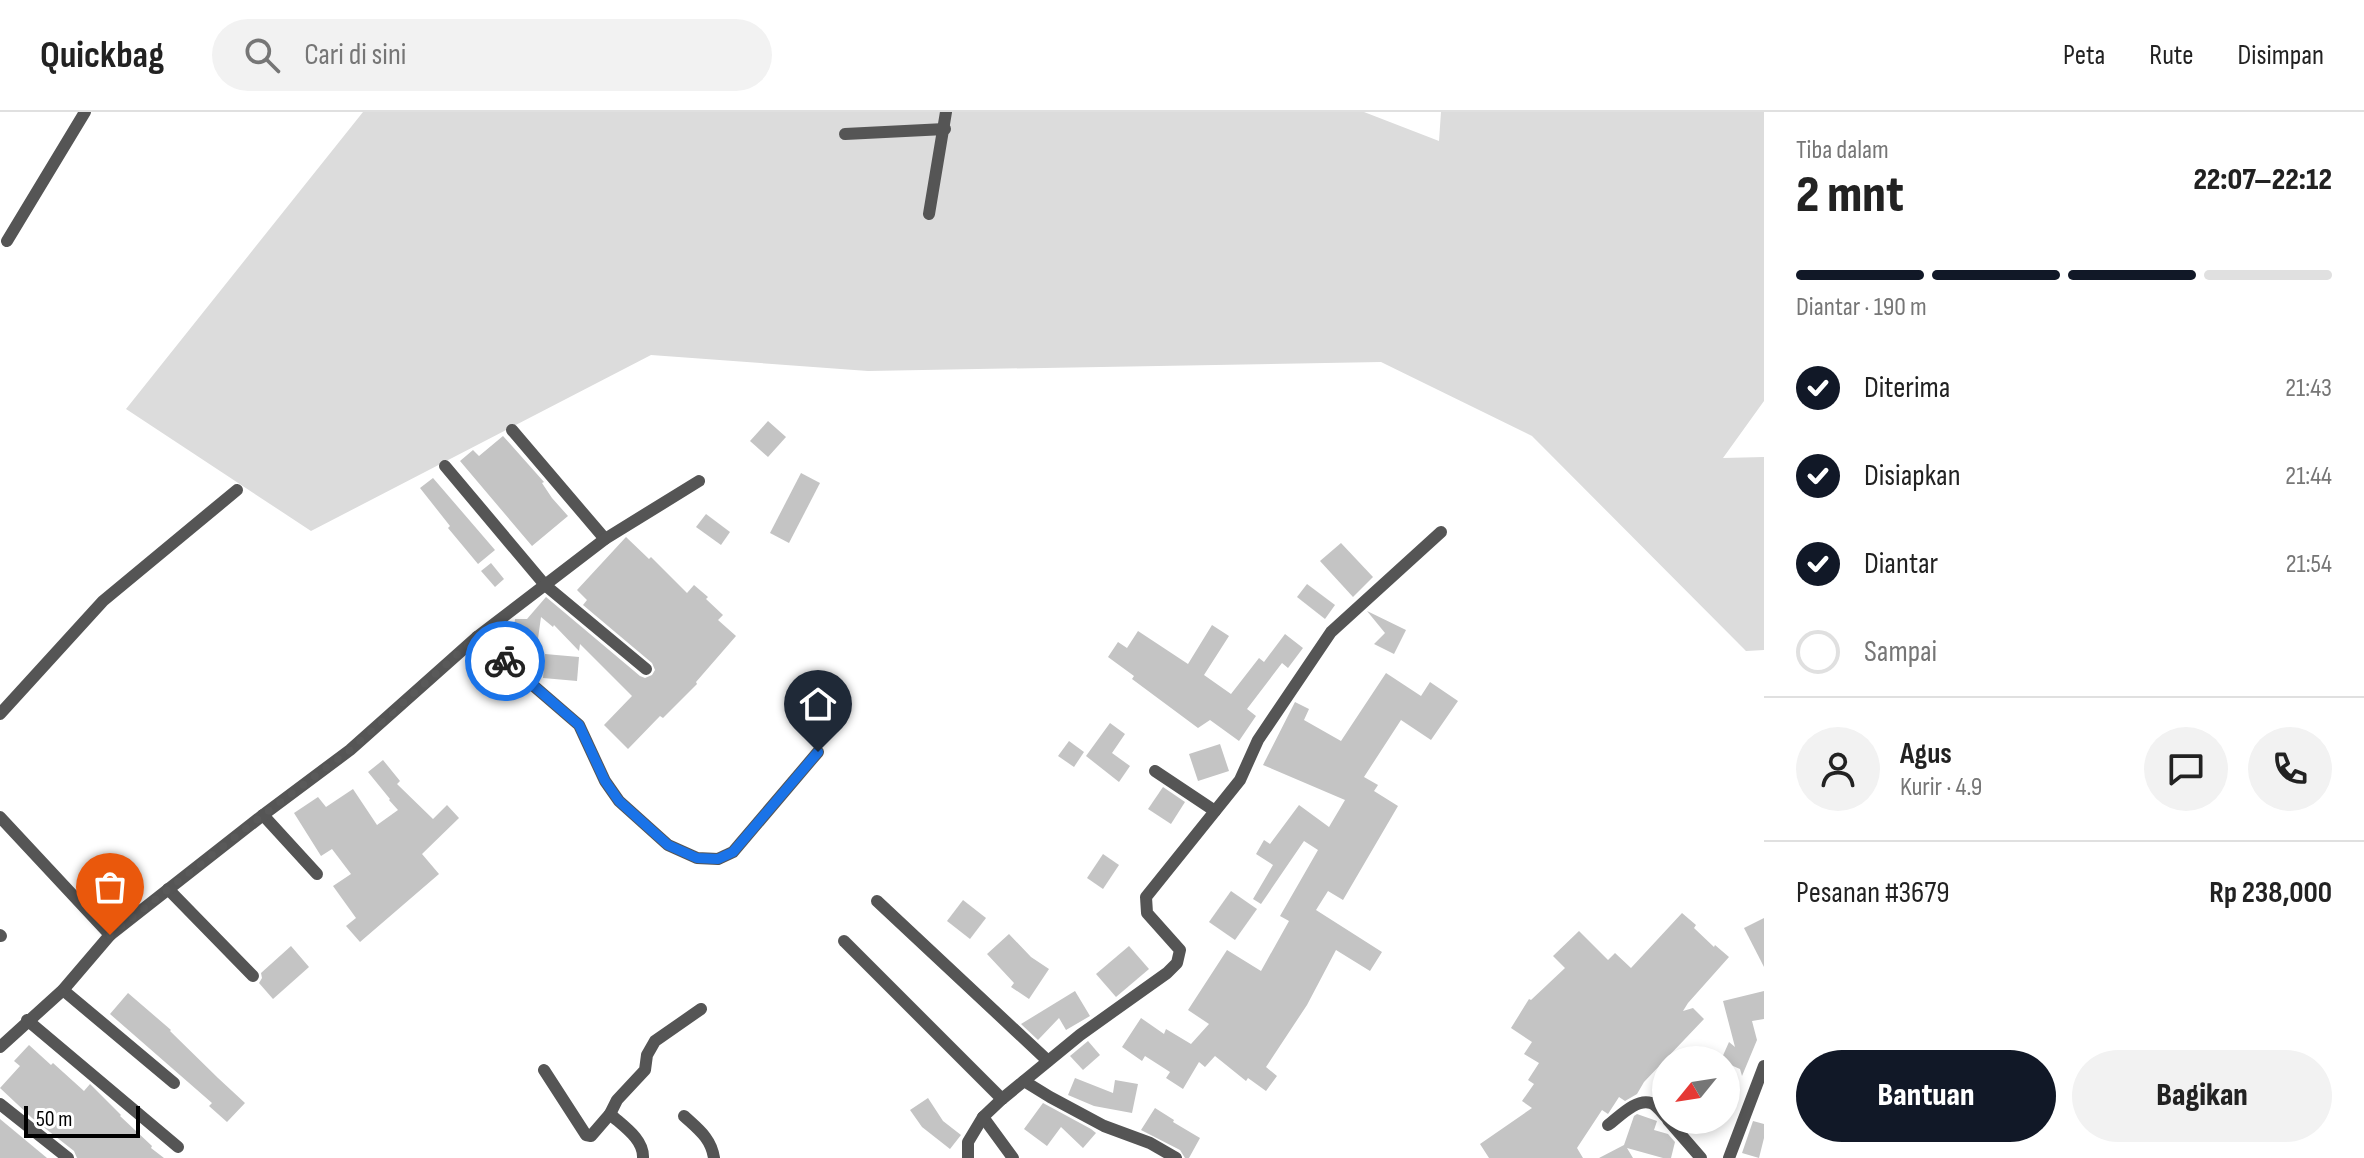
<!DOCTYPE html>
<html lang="id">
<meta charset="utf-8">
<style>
body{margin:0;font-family:"Sofia Sans Condensed",sans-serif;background:#f2f2f2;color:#222;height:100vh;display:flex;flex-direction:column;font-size:30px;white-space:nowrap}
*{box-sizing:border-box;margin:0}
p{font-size:26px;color:#767676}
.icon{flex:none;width:44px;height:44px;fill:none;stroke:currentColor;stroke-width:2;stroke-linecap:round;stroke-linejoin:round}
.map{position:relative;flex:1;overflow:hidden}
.side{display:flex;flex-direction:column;background:#fff;width:600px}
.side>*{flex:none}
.needle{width:52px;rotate:240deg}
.tools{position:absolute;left:1652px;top:934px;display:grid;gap:16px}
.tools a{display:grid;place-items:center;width:88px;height:88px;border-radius:50%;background:#fff;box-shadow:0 4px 12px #0003;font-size:40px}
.scale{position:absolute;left:24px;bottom:20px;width:116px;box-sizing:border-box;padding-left:8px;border:4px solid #000;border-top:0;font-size:22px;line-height:28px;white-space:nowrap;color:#000;-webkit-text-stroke:6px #fff;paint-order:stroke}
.pin{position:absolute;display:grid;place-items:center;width:68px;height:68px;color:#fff;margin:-82px -34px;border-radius:50% 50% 50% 0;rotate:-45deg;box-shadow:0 0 8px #0007}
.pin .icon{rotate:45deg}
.courier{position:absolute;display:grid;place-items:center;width:80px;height:80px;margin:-40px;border:6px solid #1a73e8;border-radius:50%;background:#fff;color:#222;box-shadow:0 2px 10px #0007}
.headline em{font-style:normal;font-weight:800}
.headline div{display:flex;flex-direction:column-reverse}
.headline{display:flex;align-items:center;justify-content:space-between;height:136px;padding:0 32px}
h1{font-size:52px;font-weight:800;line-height:60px}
.bar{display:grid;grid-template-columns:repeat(4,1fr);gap:12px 8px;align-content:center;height:96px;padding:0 32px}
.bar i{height:10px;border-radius:6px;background:#e0e0e0}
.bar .active{background:#111827}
.bar p{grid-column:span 4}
.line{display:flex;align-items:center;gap:20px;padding:0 32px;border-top:2px solid #e0e0e0}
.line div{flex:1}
.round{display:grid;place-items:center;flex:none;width:84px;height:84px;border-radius:42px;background:#f2f2f2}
ol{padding:0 32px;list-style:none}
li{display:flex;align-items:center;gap:24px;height:88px}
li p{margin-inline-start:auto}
li .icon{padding:8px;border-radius:50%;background:#111827;color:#fff;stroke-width:4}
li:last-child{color:#767676}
li i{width:44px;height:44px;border:4px solid #e0e0e0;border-radius:50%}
.action{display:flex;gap:16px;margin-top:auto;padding:16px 32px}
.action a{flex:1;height:92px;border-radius:48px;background:#111827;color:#fff;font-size:32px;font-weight:800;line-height:92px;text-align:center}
.action a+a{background:#f2f2f2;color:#222}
header{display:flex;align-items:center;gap:48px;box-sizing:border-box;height:112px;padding:0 40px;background:#fff;border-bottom:2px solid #e0e0e0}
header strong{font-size:38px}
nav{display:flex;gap:44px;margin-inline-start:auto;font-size:28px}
.search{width:560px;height:72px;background:#f2f2f2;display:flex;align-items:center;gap:20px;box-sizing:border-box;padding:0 28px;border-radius:44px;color:#767676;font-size:30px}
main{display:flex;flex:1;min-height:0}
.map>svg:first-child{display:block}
.green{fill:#dcdcdc}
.building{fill:#c4c4c4}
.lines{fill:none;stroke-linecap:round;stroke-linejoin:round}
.minor{stroke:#555;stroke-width:12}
.done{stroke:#595959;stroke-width:8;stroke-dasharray:0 14.4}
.route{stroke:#1a73e8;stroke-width:10}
</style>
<header>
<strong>Quickbag</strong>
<div class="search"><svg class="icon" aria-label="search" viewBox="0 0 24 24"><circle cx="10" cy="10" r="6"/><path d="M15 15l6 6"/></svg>Cari di sini</div>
<nav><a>Peta</a><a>Rute</a><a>Disimpan</a></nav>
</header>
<main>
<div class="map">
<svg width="1764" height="1046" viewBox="0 0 1764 1046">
<rect width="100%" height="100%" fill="#fff"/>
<polygon class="green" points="363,0 1364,0 1439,29 1441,0 1764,0 1764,289 1723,346 1764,345 1764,538 1746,539 1532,324 1381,250 868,259 651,243 311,419 126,297"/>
<g class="building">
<polygon points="768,309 786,325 768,345 750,329"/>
<polygon points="503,324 544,370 542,371 552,386 568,404 532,434 460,349 473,338 479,344"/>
<polygon points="801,361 820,371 789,431 770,421"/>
<polygon points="433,366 495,438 478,452 448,416 450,414 420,376"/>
<polygon points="706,402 730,420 721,433 696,415"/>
<polygon points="626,425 649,447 651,445 687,481 694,473 708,485 706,487 723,503 718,508 736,524 696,570 697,572 663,606 660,604 628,637 604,613 632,584 580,532 579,539 554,513 553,515 541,505 537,534 512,531 515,507 527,507 546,485 640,564 645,566 652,563 655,558 652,551 583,493 587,488 577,478"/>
<polygon points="1341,431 1373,465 1353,485 1320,449"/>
<polygon points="491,451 504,467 495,475 481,459"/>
<polygon points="1307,472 1335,493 1325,507 1297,485"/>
<polygon points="1367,499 1406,518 1394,542 1374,532 1385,521"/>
<polygon points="1212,513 1229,524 1204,563 1231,582 1259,546 1264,550 1285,522 1303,536 1288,556 1282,551 1247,597 1256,604 1239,629 1210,608 1198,616 1132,567 1134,564 1108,545 1118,530 1127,536 1138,519 1188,552"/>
<polygon points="545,542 579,545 577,569 543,566"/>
<polygon points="1386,561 1421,584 1430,570 1458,589 1431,628 1401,608 1364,665 1378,673 1374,679 1398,694 1343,788 1328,779 1316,798 1382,840 1370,859 1336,838 1307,893 1266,955 1277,964 1266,979 1248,966 1246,969 1215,944 1205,955 1199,950 1183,977 1166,966 1170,960 1145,944 1142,949 1122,935 1141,906 1164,922 1166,917 1191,932 1209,912 1188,898 1227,838 1261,859 1289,809 1280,804 1318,738 1304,729 1261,792 1253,787 1273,753 1256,742 1264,728 1270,732 1299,693 1329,715 1345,688 1263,653 1295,590 1309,597 1304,608 1341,629"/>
<polygon points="1110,611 1125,622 1112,641 1130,654 1119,670 1086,644"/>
<polygon points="1069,629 1084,640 1074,655 1058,644"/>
<polygon points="1220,632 1229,659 1198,669 1189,642"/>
<polygon points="383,648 400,669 397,672 433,707 447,693 459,706 422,742 439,762 360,830 346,814 356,806 333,774 351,762 332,737 321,744 294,701 318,685 326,695 353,677 377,713 398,698 389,688 390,687 368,660"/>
<polygon points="1163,675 1185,690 1171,712 1148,697"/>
<polygon points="1103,742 1119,753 1103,777 1087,766"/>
<polygon points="1231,779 1257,797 1235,828 1209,810"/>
<polygon points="963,788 986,806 970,827 947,809"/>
<polygon points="1682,801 1696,813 1694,816 1714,835 1715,833 1729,845 1688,891 1683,899 1693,896 1704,907 1644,970 1637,982 1625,989 1619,985 1608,1002 1602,998 1577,1036 1583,1046 1489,1046 1480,1032 1532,996 1522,989 1534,972 1528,968 1539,951 1524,942 1532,930 1511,916 1529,887 1531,888 1565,856 1553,844 1579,819 1608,848 1615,841 1631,856"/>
<polygon points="1764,806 1764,855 1744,816"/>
<polygon points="1009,822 1031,845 1049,857 1029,887 1011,875 1014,871 987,842"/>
<polygon points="291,834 309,855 273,887 259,871 262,866 261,861"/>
<polygon points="1129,834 1149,857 1116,885 1096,862"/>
<polygon points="1075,879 1090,904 1066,918 1059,906 1038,928 1021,912"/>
<polygon points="1764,879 1764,907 1752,909 1757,928 1742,964 1740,957 1726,951 1726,948 1721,948 1729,930 1735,935 1723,889"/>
<polygon points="128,881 171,918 170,919 218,966 245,991 227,1010 209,994 212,991 110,902"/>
<polygon points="1088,929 1100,943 1083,958 1070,944"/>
<polygon points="29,933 51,953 53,951 84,979 90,972 121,1003 120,1004 152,1034 151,1036 164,1046 77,1046 74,1039 32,1006 0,976 20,954 14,949"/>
<polygon points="1075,966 1113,981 1115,968 1138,972 1132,1001 1094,994 1068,983"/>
<polygon points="928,986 943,1009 961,1023 950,1037 922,1015 910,998"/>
<polygon points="1043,991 1091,1017 1096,1021 1083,1036 1061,1015 1047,1034 1024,1017"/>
<polygon points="1155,996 1174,1008 1173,1010 1200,1026 1189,1046 1185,1046 1180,1038 1141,1018"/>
<polygon points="1637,1002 1657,1009 1654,1018 1668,1022 1675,1030 1671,1046 1663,1046 1627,1036 1633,1046 1599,1046 1624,1033 1634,1004"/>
<polygon points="0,1007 47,1046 0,1046"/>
<polygon points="1753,1009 1764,1012 1764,1026 1759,1046 1742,1041"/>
</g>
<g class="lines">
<g class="minor">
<polyline points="845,22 945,17"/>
<polyline points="929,102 946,0"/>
<polyline points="7,129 85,0"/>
<polyline points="512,318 605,427"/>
<polyline points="445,354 545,473 646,557"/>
<polyline points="477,525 579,613 605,669 619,689 668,733 697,746 718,747 733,740 818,640"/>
<polyline points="0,602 103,489 237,378"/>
<polyline points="1155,659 1215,699"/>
<polyline points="263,703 317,762"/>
<polyline points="0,705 110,823"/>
<polyline points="168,777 253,864"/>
<polyline points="877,789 1048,949"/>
<polyline points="0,823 1,824"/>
<polyline points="844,829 1002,987"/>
<polyline points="63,878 174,971"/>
<polyline points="27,908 178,1035"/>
<polyline points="0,935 63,878 110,823 263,703 350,638 477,525 605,427 699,369"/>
<path d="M 544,958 L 586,1023 L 591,1024 L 610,1002 C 623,1014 644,1027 643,1046"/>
<polyline points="1024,969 1050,985 1104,1014 1150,1031 1176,1046"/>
<polyline points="0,992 68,1046"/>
<polyline points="610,1002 617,988 645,958 647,943 655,929 701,897"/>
<path d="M 684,1004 C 698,1017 711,1026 714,1046"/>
<polyline points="983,1005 1013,1046"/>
<polyline points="1668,1008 1701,1046"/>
<path d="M 1608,1013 C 1619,1005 1636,986 1651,991 C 1657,993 1662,1001 1666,1005"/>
<polyline points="968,1046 968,1030 983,1005 1002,987 1080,923 1167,861 1177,851 1180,838 1147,801 1146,785 1240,668 1258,628 1331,520 1441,420"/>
<polyline points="1729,1046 1764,954"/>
</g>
</g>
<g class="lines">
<polyline class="done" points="110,823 263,703 350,638 477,525 505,549"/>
<polyline class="route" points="505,549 579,613 605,669 619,689 668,733 697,746 718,747 733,740 818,640"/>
</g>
</svg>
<div class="tools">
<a><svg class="needle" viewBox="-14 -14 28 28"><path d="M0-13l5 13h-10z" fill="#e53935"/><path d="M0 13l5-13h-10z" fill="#767676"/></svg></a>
</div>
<div class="scale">50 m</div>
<div class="pin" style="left:110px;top:823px;background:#ea580c"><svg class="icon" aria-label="bag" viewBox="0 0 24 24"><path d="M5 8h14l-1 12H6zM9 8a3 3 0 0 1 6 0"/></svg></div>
<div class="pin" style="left:818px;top:640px;background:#1f2937"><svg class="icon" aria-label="home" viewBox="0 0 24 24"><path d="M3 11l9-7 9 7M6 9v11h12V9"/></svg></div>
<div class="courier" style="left:505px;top:549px"><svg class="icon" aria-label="bike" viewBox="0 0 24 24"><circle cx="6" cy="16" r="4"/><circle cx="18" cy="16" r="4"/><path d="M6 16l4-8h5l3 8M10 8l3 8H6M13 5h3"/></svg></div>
</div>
<section class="side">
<div class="headline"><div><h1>2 mnt</h1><p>Tiba dalam</p></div><em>22:07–22:12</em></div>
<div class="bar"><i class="active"></i><i class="active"></i><i class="active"></i><i></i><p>Diantar · 190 m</p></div>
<ol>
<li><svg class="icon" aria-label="check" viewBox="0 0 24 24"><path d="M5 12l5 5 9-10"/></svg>Diterima<p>21:43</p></li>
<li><svg class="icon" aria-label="check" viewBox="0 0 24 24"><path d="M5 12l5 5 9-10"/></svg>Disiapkan<p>21:44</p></li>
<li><svg class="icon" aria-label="check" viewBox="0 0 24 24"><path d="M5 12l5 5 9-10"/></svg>Diantar<p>21:54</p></li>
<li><i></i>Sampai</li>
</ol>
<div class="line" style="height:144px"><a class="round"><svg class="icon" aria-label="person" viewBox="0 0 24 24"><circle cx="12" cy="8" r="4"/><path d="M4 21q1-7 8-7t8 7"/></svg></a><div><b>Agus</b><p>Kurir · 4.9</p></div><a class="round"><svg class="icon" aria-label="chat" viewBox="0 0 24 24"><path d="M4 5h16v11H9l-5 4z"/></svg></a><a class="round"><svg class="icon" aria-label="phone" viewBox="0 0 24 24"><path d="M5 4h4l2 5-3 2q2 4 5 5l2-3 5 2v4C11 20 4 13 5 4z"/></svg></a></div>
<div class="line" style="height:104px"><div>Pesanan #3679</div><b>Rp 238,000</b></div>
<div class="action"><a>Bantuan</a><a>Bagikan</a></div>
</section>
</main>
